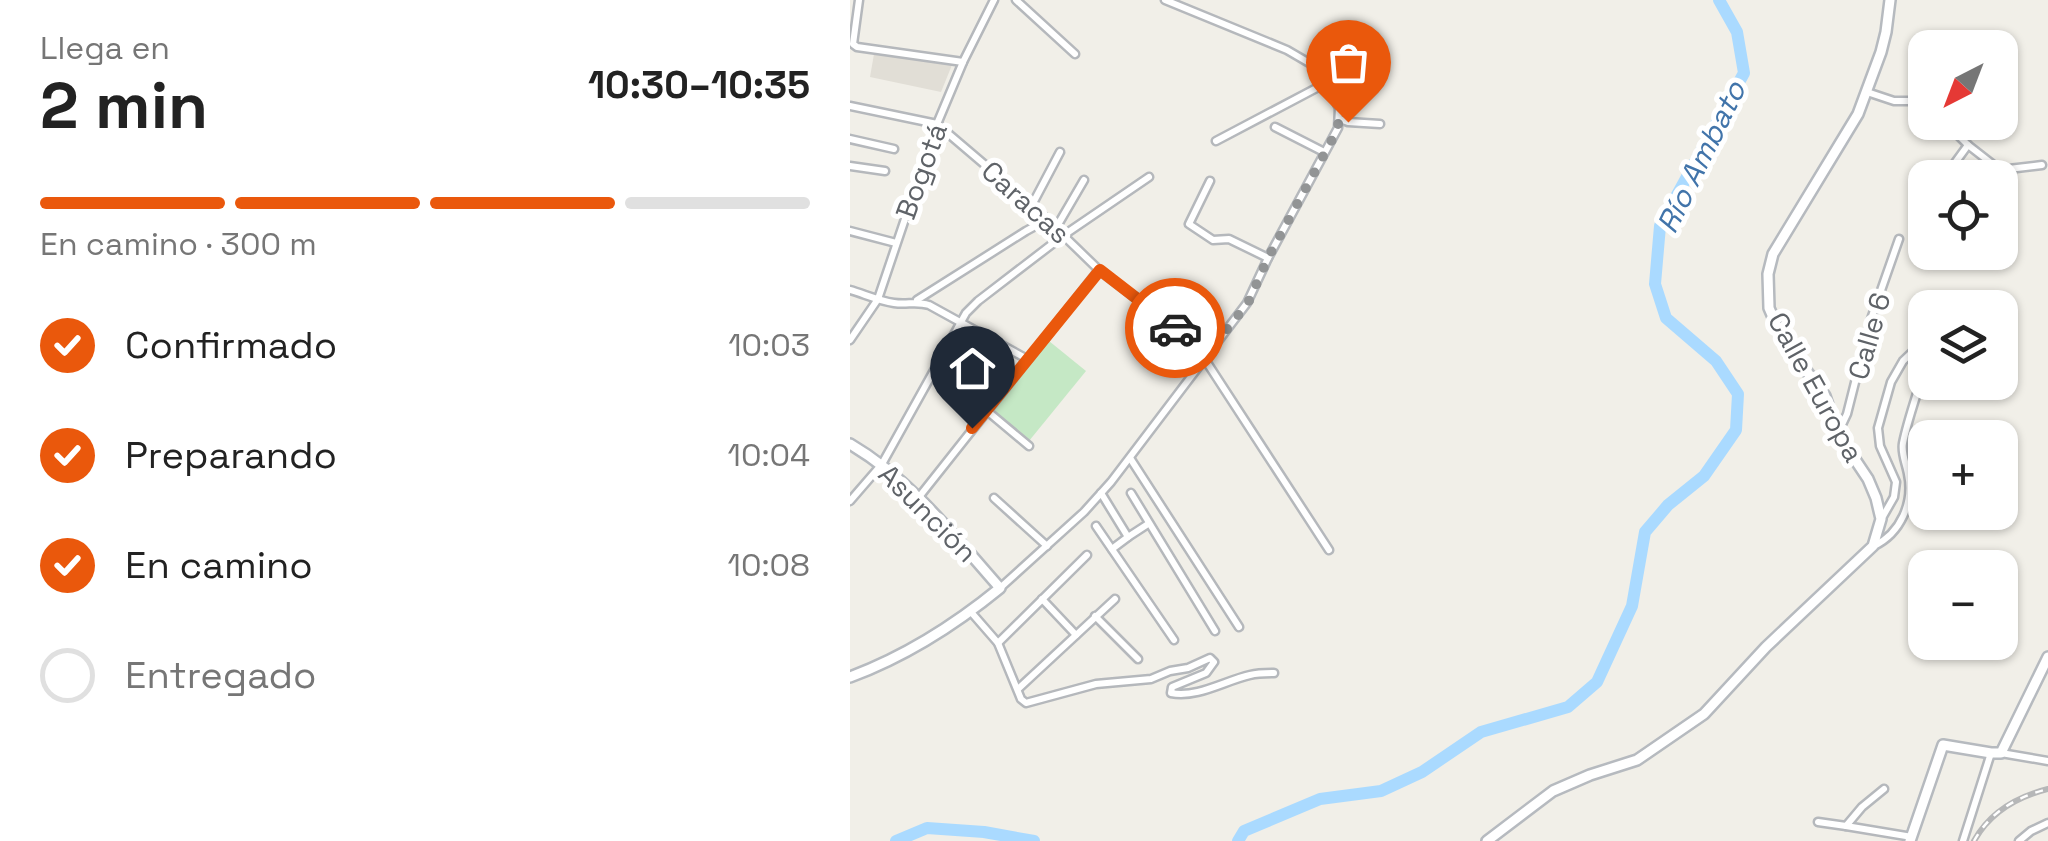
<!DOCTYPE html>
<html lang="es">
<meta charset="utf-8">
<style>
body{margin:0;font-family:"Space Grotesk",sans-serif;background:#f2f2f2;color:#222;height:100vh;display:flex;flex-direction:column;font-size:38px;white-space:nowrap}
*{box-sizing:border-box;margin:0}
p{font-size:32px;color:#767676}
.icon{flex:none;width:55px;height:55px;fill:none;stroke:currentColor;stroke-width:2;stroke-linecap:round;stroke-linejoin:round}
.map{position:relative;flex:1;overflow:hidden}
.details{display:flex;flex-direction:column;background:#fff;width:850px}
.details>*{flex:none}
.needle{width:65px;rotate:222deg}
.tools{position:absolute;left:1058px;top:30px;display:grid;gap:20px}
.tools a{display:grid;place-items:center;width:110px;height:110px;border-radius:20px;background:#fff;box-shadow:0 2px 8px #0004;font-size:50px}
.pin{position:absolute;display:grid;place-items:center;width:85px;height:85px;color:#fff;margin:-102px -42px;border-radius:50% 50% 50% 0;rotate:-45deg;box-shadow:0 0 10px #0007}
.pin .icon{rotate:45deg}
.courier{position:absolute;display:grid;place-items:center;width:100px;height:100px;margin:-50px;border:8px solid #ea580c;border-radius:50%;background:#fff;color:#222;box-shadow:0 2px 12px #0007}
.summary em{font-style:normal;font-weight:600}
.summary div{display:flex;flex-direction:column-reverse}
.summary{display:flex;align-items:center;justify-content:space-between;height:170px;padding:0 40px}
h1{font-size:65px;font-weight:600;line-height:75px}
.bar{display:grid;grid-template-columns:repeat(4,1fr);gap:15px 10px;align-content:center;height:120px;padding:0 40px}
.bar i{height:12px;border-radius:8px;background:#e0e0e0}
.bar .active{background:#ea580c}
.bar p{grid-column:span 4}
ol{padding:0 40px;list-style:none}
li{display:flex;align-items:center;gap:30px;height:110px}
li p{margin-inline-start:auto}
li .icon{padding:10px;border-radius:50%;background:#ea580c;color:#fff;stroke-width:4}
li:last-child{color:#767676}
li i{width:55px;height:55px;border:5px solid #e0e0e0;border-radius:50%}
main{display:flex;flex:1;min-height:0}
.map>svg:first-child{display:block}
.education{fill:#e1ded6}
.park{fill:#c5e8c5}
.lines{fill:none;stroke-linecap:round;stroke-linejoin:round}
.river{stroke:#aadaff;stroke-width:12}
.street-casing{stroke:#b5b8bc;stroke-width:11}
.secondary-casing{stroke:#b6babf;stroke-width:14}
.street{stroke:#fff;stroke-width:6}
.secondary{stroke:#fff;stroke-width:9}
.rail-casing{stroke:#b6b7b8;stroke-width:6}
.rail{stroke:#fff;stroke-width:2.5;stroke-dasharray:8;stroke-linecap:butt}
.done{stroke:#929495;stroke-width:10;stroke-dasharray:0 18}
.route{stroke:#ea580c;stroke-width:12}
.labels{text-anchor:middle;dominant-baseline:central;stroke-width:10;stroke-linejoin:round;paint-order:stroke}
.street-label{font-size:28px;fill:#5f6368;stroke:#fff}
.water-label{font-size:30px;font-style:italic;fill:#4174aa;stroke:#fff}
</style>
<main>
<section class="details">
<div class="summary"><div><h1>2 min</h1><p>Llega en</p></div><em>10:30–10:35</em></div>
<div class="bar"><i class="active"></i><i class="active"></i><i class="active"></i><i></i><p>En camino · 300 m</p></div>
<ol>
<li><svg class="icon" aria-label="check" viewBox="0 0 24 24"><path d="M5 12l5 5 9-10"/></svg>Confirmado<p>10:03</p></li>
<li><svg class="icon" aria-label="check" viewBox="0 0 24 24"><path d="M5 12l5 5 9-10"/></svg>Preparando<p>10:04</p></li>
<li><svg class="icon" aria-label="check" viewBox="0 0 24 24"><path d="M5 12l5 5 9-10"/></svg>En camino<p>10:08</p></li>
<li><i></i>Entregado</li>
</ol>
</section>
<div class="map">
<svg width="1198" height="841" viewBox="0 0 1198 841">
<rect width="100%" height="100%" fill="#f1efe8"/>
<polygon class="education" points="24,54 102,65 91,92 20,77"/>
<polygon class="park" points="199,341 236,371 179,441 142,412"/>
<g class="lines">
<g class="river">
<polyline points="46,841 77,828 134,832 184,841"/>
<polyline points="388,841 394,831 470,799 531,791 572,772 631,732 718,707 747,682 782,606 795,532 818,505 854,476 886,430 888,394 866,361 816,318 805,284 810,226 894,73 887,32 869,0"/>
</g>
<g class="street-casing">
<g id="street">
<polyline points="9,0 3,44 7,47 113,62"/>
<polyline points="166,0 225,54"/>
<polyline points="1017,92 1044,101 1066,101 1075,107"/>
<polyline points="0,106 87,124 182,205 249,270 358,353"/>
<polyline points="490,119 498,122 530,124"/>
<polyline points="1095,122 1118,145"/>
<polyline points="425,127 474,152"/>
<polyline points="0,139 44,149"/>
<polyline points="366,141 476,83"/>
<polyline points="0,166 35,171"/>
<polyline points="1102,167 1118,145 1150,170 1192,165"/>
<polyline points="360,181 339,224 363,240 379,239 418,258"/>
<polyline points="182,205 210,152"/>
<polyline points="206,228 234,180"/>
<polyline points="0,231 46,243"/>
<path d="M 0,290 C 14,294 29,301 44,303 C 57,305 66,301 79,305 L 177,359"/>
<polyline points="67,300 176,231 187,225 202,224"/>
<polyline points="1087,308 1089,299"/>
<polyline points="0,340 28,299 87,124 113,62 144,0"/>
<polyline points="354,358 479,550"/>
<polyline points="136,410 179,446"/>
<polyline points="988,433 997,414 1021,319 1049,239"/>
<polyline points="280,458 389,627"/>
<polyline points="251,493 278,537 298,524"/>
<polyline points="281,493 365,631"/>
<polyline points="69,497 249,270"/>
<polyline points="144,498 197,546"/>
<polyline points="0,501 32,464 116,313 128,301 214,235 299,177"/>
<polyline points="1032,518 1044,497 1046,482 1030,446 1028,428 1041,382 1053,361 1075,340"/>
<polyline points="246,526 324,640"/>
<path d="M 1024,546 C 1051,533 1064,502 1058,474 C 1056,463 1051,453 1053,443 C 1058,418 1068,392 1075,367"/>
<polyline points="262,549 278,537"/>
<polyline points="150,588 234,512 261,482 397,303 418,258 488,128 489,108 476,83 461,64 437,50 315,0"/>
<polyline points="192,599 226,635"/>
<path d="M 121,612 L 148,643 L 171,699 L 176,703 L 246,684 L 301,679 L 320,671 L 338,668 L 360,658 L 364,662 L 356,673 L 322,687 L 321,693 C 348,698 374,681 400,675 C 408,673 416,673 424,673"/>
<polyline points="245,616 288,659"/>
<polyline points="148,643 237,555"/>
<polyline points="168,689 265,599"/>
<polyline points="1151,753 1198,761"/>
<polyline points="1034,789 1012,807 996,826 1062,837"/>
<polyline points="968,822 996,826"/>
<polyline points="1113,841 1141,753"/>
<polyline points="1169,841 1181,831 1198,823"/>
</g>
</g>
<g class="secondary-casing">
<g id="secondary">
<path d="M 0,444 C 60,479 104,536 150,588 C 106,624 54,657 0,677"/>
<polyline points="637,841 703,791 740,775 787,760 854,714 916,647 1023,546 1031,519 1026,498 1018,479 988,434 975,396 932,338 919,308 918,274 923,254 1008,114 1031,52 1036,32 1040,0"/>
<polyline points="1060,841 1093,745 1141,753 1151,753 1198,657"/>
</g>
</g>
<use href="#street" class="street"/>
<use href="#secondary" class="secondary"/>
<g class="rail-casing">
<path id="rail" d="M 1124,841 C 1140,812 1166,797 1198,789"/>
</g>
<use href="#rail" class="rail"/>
</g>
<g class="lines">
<polyline class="done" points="325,328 358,353 398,303 418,258 483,138 490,119 498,122"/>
<polyline class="route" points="122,428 250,270 325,328"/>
</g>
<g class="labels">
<g class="street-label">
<text transform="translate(71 171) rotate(-70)">Bogotá</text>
<text transform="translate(176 202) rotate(42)">Caracas</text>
<text transform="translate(1019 336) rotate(-74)">Calle 6</text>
<text transform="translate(966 387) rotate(61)">Calle Europa</text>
<text transform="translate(78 513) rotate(45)">Asunción</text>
</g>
<g class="water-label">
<text transform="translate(851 157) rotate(-64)">Río Ambato</text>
</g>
</g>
</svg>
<div class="tools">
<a><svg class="needle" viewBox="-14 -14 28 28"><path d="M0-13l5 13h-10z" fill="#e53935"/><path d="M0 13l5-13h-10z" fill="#767676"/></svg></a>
<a><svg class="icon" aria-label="locate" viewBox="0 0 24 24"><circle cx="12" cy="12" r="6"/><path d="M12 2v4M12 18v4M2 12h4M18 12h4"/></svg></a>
<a><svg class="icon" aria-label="layers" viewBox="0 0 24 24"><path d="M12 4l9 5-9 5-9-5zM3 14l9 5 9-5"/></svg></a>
<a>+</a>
<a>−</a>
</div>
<div class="pin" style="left:498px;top:122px;background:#ea580c"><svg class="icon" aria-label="bag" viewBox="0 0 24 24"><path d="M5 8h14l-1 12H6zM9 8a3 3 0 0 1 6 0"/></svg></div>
<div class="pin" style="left:122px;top:428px;background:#1f2937"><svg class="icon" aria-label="home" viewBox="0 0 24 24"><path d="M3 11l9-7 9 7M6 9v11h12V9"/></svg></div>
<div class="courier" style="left:325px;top:328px"><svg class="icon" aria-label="car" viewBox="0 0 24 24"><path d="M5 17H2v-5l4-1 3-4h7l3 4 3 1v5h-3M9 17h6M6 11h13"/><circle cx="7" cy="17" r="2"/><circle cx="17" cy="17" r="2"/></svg></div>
</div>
</main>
